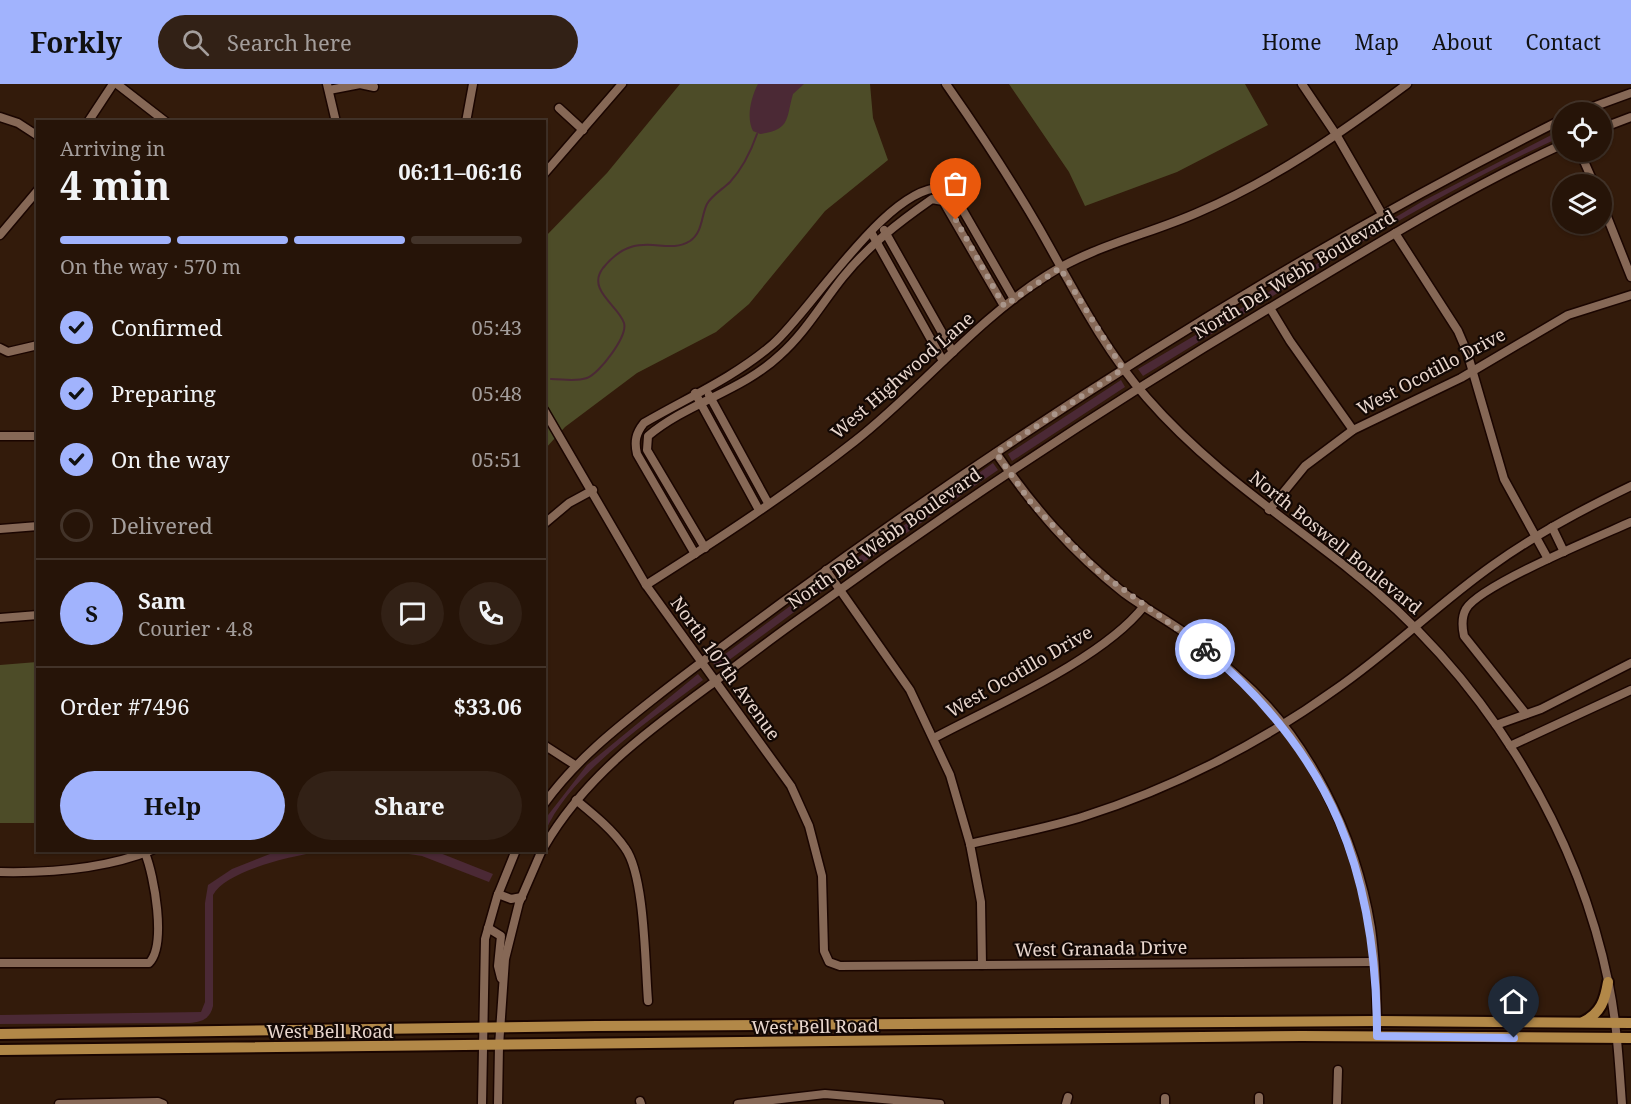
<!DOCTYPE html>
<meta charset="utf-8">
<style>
body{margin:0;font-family:"Noto Serif",serif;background:#322116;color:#f1f3f6;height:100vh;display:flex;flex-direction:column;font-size:22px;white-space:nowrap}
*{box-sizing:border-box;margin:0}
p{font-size:20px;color:#a49e9c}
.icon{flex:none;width:33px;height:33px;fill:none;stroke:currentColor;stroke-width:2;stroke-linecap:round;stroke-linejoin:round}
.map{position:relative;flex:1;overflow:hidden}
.panel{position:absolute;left:36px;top:36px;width:510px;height:732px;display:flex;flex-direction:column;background:#261408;border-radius:0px;box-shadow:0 2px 4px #0004,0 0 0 2px #423329}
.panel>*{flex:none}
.controls{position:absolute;left:1552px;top:18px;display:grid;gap:12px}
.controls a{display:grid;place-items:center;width:60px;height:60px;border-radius:50%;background:#261408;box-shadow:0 2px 4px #0004,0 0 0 2px #423329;font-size:30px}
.pin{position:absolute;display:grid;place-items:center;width:51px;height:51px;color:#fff;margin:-62px -26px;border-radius:50% 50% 50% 0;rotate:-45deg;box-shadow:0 0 6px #0007}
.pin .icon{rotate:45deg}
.courier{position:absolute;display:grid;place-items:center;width:60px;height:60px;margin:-30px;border:4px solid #a1b3fd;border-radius:50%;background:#fff;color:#222;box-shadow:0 2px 8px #0007}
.summary em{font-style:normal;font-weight:700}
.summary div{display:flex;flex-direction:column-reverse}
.summary{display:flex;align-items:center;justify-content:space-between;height:102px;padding:0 24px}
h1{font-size:39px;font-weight:700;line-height:45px}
.bar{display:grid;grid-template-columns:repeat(4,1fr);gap:9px 6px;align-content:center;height:72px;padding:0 24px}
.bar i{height:8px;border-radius:4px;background:#423329}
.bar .selected{background:#a1b3fd}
.bar p{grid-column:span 4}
.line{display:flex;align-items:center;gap:15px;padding:0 24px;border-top:2px solid #423329}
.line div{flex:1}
.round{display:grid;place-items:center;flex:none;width:63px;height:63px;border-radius:32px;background:#322116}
ol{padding:0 24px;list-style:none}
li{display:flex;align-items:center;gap:18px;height:66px}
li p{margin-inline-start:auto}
li .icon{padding:6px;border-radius:50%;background:#a1b3fd;color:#111;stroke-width:4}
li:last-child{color:#a49e9c}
li i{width:33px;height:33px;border:3px solid #423329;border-radius:50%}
.button{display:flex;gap:12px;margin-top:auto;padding:12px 24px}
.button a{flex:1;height:69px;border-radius:36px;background:#a1b3fd;color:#111;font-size:24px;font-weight:700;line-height:69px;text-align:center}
.button a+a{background:#322116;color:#f1f3f6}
header{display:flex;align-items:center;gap:36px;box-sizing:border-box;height:84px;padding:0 30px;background:#a1b3fd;color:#111}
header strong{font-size:28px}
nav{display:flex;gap:33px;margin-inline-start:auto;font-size:21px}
.search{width:420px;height:54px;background:#322116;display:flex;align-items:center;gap:15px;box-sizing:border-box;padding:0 21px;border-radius:33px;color:#a49e9c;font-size:22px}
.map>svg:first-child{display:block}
.green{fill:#4d4c28}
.water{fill:#4b2935}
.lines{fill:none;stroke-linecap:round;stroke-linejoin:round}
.stream{stroke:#4b2935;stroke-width:2}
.minor-casing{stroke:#1a0500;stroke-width:11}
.major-casing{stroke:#1a0500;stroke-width:14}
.minor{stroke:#866856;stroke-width:8}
.major{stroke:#b28848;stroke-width:10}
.done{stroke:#a9958a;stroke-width:6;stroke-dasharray:0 10.8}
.route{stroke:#a1b3fd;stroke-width:8}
.labels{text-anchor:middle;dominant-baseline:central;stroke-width:4.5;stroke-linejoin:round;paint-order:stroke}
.street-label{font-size:18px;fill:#e9d7ce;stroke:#130804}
</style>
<header>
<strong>Forkly</strong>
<div class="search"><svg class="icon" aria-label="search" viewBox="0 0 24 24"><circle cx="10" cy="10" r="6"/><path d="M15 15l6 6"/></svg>Search here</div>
<nav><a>Home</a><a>Map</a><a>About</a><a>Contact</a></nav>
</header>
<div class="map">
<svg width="1631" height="1020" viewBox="0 0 1631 1020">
<rect width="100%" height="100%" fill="#331b0b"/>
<g class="green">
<polygon points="680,0 870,0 873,34 888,76 825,127 749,220 716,248 637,289 565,343 545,365 545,153 607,89"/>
<polygon points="1009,0 1245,0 1268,41 1177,88 1085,122 1069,88"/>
<polygon points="37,578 37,739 0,739 0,581"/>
</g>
<g class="water">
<path d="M 758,0 L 804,0 L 793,10 C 786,34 791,46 760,50 L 753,47 C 746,34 751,13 758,0 Z"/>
<path d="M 1563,45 L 1563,52 C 1416,118 1280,209 1143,292 L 1138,285 L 1423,117 Z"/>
<polygon points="1121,296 1125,303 1012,377 1008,370"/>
<polygon points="993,379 998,386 841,494 837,488"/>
<polygon points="824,497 828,503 717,585 713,579"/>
<path d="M 698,590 L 703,596 C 652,635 570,689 545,748 L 545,735 L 587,681 Z"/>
<path d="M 280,766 L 326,767 C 298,770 226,786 213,811 L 213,922 C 210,935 202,938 189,939 L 0,940 L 0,931 L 201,928 L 205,918 L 205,819 L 208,801 L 232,785 Z"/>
<polygon points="389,767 435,767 493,790 489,798 422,772"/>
</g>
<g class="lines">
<path class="stream" d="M 551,295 C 563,295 575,298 587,294 C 599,290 628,252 624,239 C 619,222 586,206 603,184 C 637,142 664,173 690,157 C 703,148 701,132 707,120 C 712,111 723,105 730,98 C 742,85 751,67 757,50"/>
<g class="minor-casing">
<g id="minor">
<polyline points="117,0 166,38"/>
<polyline points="327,0 336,38"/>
<path d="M 946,0 C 979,47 1010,94 1039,144 C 1072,202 1102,263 1147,314 C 1206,382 1279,430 1349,485 C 1479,587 1576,738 1609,901 C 1617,940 1619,980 1622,1020"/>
<polyline points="1302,0 1337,52 1382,130"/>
<polyline points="329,6 360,0 374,3"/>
<polyline points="559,24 583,46"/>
<polyline points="1579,28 1631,9"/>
<polyline points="0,33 18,39 38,52"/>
<polyline points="88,38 113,0"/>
<polyline points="466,38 473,0"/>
<polyline points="1602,44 1631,33"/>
<polyline points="1580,68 1594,100"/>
<polyline points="544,90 622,0"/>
<polyline points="1602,120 1631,193"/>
<polyline points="884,146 953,268"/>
<polyline points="871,148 943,277"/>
<polyline points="1395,149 1458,247 1467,268 1504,395 1548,475"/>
<polyline points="0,151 38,106"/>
<polyline points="1270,224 1290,257 1353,346"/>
<polyline points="0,264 8,268 38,261"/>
<polyline points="695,309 759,426"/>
<polyline points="709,311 768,419"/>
<polyline points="544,326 646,501 791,702 809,742 822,792 824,867 829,878 840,882 1374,878"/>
<polyline points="0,352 38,352"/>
<path d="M 996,369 C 1034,424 1072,468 1124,509 C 1143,523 1165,535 1185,549 C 1203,561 1220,577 1237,592 C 1308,653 1356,752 1371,844 C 1376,880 1377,916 1377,952"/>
<polyline points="1269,426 1305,382 1353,346 1461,294 1568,231 1631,211"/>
<polyline points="544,440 569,419 593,406"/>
<polyline points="1552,443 1564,468"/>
<polyline points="0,445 38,442"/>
<path d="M 705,464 L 647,366 L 648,352 C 687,319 742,307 780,271 C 805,249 822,219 843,193 C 868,162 899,138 932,115 L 943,117 L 1004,222"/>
<path d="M 695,470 L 637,370 C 634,357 636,349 644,339 C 687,314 735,293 773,260 C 811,227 890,97 945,104 L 961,123 L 1014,215"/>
<polyline points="826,486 910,606 950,691 970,760 981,818 982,881"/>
<path d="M 646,501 C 717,456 789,409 855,357 C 921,305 975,237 1046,192 C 1092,162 1150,150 1199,128 C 1275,95 1341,49 1407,0"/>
<polyline points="0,534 38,531"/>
<path d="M 1526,630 L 1464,552 C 1462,543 1461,534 1466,525 C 1480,501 1600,452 1631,438"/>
<polyline points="1496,641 1541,625 1631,579"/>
<path d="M 934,654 C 994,622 1103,575 1144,522"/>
<polyline points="544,661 575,681"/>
<polyline points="1510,662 1631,606"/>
<path d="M 576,716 C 593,730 612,745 625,764 C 645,791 645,881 648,917"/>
<path d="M 544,720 C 575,677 614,646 656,613 C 698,580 741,549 784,517 C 1031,337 1290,172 1563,35"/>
<path d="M 970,760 C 1008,751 1048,744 1085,732 C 1173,704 1261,659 1336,605 C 1391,567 1438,520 1493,481 C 1536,450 1583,425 1631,402"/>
<path d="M 544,763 C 585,692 649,646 713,599 C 745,575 776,551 809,528 C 958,420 1110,319 1268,225 C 1365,167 1461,107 1563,60"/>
<path d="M 0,788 C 50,789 105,785 152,766"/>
<polyline points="498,810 511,815 522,813"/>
<polyline points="488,844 501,852 498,882 501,894"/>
<path d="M 0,879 L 149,879 C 167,861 154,791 145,769"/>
<polyline points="1259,1013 1259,1020"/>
<polyline points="1165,1014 1165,1020"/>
<polyline points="640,1017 641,1020"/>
<polyline points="59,1020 158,1018 163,1020"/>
<polyline points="482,1020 485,855 497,813 516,766"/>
<polyline points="498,1020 499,962 505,875 519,819 542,766"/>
<polyline points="738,1020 825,1010 940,1020"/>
<polyline points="1066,1020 1068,1013"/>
<polyline points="1337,1020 1338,986"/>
</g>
</g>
<g class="major-casing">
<g id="major">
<path d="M 1583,938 C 1601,929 1605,916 1608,898"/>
<polyline points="0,950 596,942 1377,937 1631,939"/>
<polyline points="0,966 1301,952 1631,954"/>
</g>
</g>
<use href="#minor" class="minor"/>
<use href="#major" class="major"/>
</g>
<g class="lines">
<polyline class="done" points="956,136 1004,222 1060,184 1123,285 996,369 1032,420 1098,487 1205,565"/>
<path class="route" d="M 1205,565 C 1332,671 1377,789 1377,952 L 1514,954"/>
</g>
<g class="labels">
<g class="street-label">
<text transform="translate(1294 190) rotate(-31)">North Del Webb Boulevard</text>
<text transform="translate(1431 287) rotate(-28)">West Ocotillo Drive</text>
<text transform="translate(902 291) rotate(-41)">West Highwood Lane</text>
<text transform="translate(884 454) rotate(-35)">North Del Webb Boulevard</text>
<text transform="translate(1336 458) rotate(39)">North Boswell Boulevard</text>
<text transform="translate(726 584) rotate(54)">North 107th Avenue</text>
<text transform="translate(1019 587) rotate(-30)">West Ocotillo Drive</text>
<text transform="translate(1101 864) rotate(-1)">West Granada Drive</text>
<text transform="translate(815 942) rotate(-1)">West Bell Road</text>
<text x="330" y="947">West Bell Road</text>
</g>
</g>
</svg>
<div class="controls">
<a><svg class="icon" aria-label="locate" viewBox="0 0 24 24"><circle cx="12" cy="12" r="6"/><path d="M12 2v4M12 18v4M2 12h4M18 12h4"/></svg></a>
<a><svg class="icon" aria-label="layers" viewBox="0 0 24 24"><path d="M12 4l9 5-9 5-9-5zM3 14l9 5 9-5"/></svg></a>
</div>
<div class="pin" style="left:956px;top:136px;background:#ea580c"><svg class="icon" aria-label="bag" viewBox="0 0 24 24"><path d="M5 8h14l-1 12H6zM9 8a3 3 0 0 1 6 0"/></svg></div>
<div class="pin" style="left:1514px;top:954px;background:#1f2937"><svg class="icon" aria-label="home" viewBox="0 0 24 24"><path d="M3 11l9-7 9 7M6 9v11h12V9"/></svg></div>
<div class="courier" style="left:1205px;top:565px"><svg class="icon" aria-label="bike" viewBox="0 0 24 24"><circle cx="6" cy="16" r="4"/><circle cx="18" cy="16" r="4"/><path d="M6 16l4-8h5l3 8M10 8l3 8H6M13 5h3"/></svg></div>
<section class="panel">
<div class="summary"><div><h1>4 min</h1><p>Arriving in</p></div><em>06:11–06:16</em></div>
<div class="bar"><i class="selected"></i><i class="selected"></i><i class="selected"></i><i></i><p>On the way · 570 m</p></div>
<ol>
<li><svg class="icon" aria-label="check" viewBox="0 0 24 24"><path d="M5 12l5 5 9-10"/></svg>Confirmed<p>05:43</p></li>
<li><svg class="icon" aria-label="check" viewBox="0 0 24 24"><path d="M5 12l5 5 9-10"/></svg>Preparing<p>05:48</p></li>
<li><svg class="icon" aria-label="check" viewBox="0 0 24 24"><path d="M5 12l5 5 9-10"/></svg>On the way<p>05:51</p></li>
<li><i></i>Delivered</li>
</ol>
<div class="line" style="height:108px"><b class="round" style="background:#a1b3fd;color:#111">S</b><div><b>Sam</b><p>Courier · 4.8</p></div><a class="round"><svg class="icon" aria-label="chat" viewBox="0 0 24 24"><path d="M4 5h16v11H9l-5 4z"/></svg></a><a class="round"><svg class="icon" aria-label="phone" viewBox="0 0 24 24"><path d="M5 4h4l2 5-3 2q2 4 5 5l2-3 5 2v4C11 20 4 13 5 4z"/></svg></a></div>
<div class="line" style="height:78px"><div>Order #7496</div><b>$33.06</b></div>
<div class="button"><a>Help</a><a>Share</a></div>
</section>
</div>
